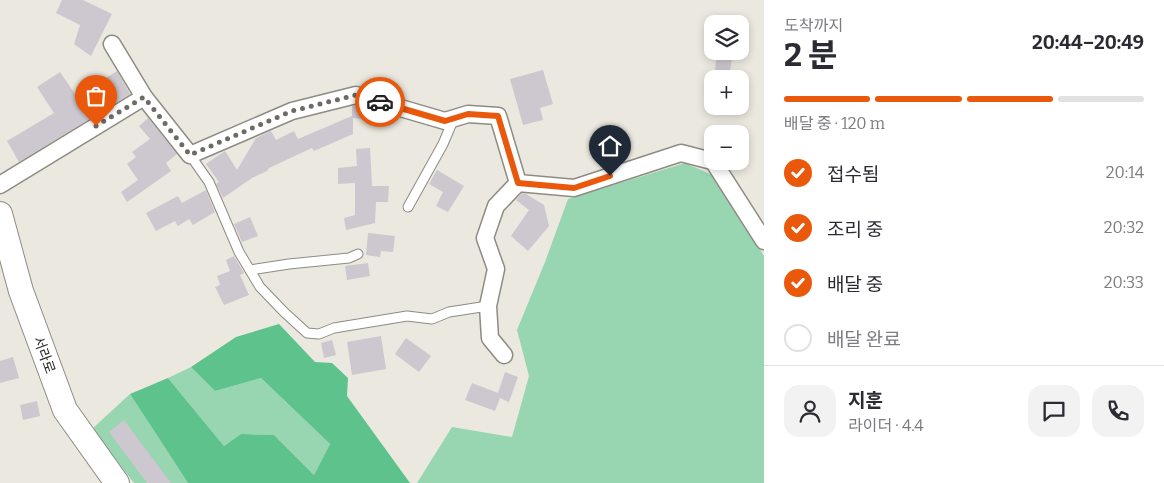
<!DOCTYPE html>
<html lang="ko">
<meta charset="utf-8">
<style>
body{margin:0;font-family:Bitter,"Noto Sans KR",serif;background:#f2f2f3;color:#2b2b33;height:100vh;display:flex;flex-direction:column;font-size:19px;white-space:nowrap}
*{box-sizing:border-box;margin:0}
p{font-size:16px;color:#7c7c81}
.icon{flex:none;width:28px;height:28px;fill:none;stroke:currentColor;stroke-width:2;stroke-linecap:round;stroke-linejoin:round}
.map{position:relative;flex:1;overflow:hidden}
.drawer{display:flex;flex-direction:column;background:#fff;width:400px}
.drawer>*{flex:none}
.buttons{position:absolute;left:704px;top:15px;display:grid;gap:10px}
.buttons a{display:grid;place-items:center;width:45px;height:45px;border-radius:10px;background:#fff;box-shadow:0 2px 8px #0003;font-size:25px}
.pin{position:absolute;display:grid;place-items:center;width:42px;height:42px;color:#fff;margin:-51px -21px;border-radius:50% 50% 50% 0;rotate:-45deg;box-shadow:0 0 5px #0007}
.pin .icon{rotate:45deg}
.courier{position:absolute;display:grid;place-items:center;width:50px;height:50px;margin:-25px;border:4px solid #ea580c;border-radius:50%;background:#fff;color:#222;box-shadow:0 1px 6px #0007}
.head em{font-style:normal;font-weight:700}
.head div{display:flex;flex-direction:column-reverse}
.head{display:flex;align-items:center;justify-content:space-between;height:85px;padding:0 20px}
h1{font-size:32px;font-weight:700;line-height:38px}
.bar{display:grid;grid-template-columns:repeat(4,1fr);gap:8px 5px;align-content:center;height:60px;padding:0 20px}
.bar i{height:6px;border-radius:4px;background:#e1e1e2}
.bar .current{background:#ea580c}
.bar p{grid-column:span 4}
.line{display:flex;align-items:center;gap:12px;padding:0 20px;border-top:1px solid #e1e1e2}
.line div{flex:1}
.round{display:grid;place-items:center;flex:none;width:52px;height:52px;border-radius:15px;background:#f2f2f3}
ol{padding:0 20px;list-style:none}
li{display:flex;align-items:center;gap:15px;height:55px}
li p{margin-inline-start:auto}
li .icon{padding:5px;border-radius:50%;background:#ea580c;color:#fff;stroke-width:4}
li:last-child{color:#7c7c81}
li i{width:28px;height:28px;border:2px solid #e1e1e2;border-radius:50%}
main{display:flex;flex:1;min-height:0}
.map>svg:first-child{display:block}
.green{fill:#98d5b1}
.forest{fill:#5dc28c}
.building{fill:#cdc7cf}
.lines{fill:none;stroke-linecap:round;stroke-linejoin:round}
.lane-casing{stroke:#8e8b83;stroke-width:11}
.street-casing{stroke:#8e8b83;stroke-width:19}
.secondary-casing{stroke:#8e8b83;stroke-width:26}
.lane{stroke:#fff;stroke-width:9}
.street{stroke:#fff;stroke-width:16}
.secondary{stroke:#fff;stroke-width:24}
.done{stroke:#6c6b65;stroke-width:5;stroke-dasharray:0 9}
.route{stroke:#ea580c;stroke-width:6}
.labels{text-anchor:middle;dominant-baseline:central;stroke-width:4.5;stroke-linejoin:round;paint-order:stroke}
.street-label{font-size:14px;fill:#282724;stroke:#fff}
</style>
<main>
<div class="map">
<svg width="764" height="483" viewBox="0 0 764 483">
<rect width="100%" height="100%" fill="#ebe8df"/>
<g class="green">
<polygon points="685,163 717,177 764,256 764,483 417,483 452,427 512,437 529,376 517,330 545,262 568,199"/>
<polygon points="191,367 215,391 261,378 330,444 314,475 274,435 241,434 224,446 168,378"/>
<polygon points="130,394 188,483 134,483 92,429"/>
</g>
<polygon class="forest" points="279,324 315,362 332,363 348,378 347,396 410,483 188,483 130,394 168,378 224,446 241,434 274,435 314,475 330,444 261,378 215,391 191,367 236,337"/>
<g class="building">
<polygon points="62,0 83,0 112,14 91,56 74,44 80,25 56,13"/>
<polygon points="717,51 733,51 729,79 714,79"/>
<polygon points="543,70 553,104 540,108 543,120 523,125 510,79"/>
<polygon points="117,71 130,94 19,162 7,141 54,113 37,87 60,72 77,97"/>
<polygon points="356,105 366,108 365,119 353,118 353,134 314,151 312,148 269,168 267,171 252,178 223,198 216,184 219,182 206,164 225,151 237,170 256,138 271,131 276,140 294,131 298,139 352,116 352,106"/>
<polygon points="148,118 177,154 166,163 171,171 127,202 121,192 138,180 127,164 136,157 132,152 150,139 139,126"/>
<polygon points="370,148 372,186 389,186 388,202 376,202 375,223 346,230 344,218 355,215 355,183 338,184 338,168 357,166 356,149"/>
<polygon points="437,170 464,186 448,212 436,206 443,192 429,184"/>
<polygon points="206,190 215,212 193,225 189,219 178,226 175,221 156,231 146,213 178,196 182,203"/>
<polygon points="522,193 526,194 544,205 549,226 528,251 511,236 529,210 516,200"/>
<polygon points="250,217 258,236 242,242 234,224"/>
<polygon points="368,233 395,236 393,252 381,251 380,257 366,255"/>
<polygon points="234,256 244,273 240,275 249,295 224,305 215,287 220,285 217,276 230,271 226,260"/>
<polygon points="368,263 370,276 347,280 345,266"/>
<polygon points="381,336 386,369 352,375 347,342"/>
<polygon points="406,338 431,356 419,372 395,354"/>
<polygon points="332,340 336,355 324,358 321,343"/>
<polygon points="13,357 19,378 0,383 0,361"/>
<polygon points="505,372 518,377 509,402 500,398 495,411 465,400 472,383 498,393"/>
<polygon points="37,401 40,416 23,420 20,405"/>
<polygon points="124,420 171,483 147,483 109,432"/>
</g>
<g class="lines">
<g class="lane-casing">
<g id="lane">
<polyline points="190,155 209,182 239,252 260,287 284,312 307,333 319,334 334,328 407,316 432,319 449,312 488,306"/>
<polyline points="408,207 443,144 454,118"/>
<polyline points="250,270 289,264 349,258 358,254"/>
</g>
</g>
<g class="street-casing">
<g id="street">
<polyline points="112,44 144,97 190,155 292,111 356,95 445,121 468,114 498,116 518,183 574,188 681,153 712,161"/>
<polyline points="713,161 764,241"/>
<polyline points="0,185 144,97"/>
<polyline points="504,355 490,338 488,306 496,269 485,238 496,206 518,183"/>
</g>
</g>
<g class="secondary-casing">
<polyline id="secondary" points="0,214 21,291 65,410 117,483"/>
</g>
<use href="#lane" class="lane"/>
<use href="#street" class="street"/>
<use href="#secondary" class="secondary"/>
</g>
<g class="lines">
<polyline class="done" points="96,126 144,97 190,155 292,111 356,95 380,102"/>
<polyline class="route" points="380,102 445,121 468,114 498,116 518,183 574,188 610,176"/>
</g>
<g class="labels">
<g class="street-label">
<text transform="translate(44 355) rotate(70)">서라로</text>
</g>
</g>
</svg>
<div class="buttons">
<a><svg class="icon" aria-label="layers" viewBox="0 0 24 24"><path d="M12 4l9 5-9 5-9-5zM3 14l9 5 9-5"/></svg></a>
<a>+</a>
<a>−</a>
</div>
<div class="pin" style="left:96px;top:126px;background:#ea580c"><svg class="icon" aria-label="bag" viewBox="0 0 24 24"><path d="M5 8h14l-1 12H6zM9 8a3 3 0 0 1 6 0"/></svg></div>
<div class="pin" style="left:610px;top:176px;background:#1f2937"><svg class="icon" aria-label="home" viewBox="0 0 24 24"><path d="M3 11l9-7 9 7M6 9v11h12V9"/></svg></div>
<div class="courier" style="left:380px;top:102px"><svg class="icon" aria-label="car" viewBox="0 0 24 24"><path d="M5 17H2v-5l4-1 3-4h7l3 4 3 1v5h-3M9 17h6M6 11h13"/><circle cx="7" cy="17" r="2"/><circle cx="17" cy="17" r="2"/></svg></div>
</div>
<section class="drawer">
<div class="head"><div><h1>2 분</h1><p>도착까지</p></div><em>20:44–20:49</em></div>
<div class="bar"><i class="current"></i><i class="current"></i><i class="current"></i><i></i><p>배달 중 · 120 m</p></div>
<ol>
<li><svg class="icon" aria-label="check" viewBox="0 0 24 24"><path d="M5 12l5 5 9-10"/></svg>접수됨<p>20:14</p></li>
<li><svg class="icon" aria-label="check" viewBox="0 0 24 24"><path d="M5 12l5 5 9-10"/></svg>조리 중<p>20:32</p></li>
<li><svg class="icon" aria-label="check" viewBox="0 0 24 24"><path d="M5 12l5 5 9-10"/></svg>배달 중<p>20:33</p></li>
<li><i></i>배달 완료</li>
</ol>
<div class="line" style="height:90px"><a class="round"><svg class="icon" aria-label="person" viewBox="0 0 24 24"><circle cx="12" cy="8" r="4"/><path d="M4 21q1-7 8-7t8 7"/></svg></a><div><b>지훈</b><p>라이더 · 4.4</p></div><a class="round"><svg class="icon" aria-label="chat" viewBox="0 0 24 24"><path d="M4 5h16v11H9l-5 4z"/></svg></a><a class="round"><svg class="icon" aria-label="phone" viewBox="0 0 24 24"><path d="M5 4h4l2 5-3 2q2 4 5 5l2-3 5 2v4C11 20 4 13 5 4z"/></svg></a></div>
</section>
</main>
